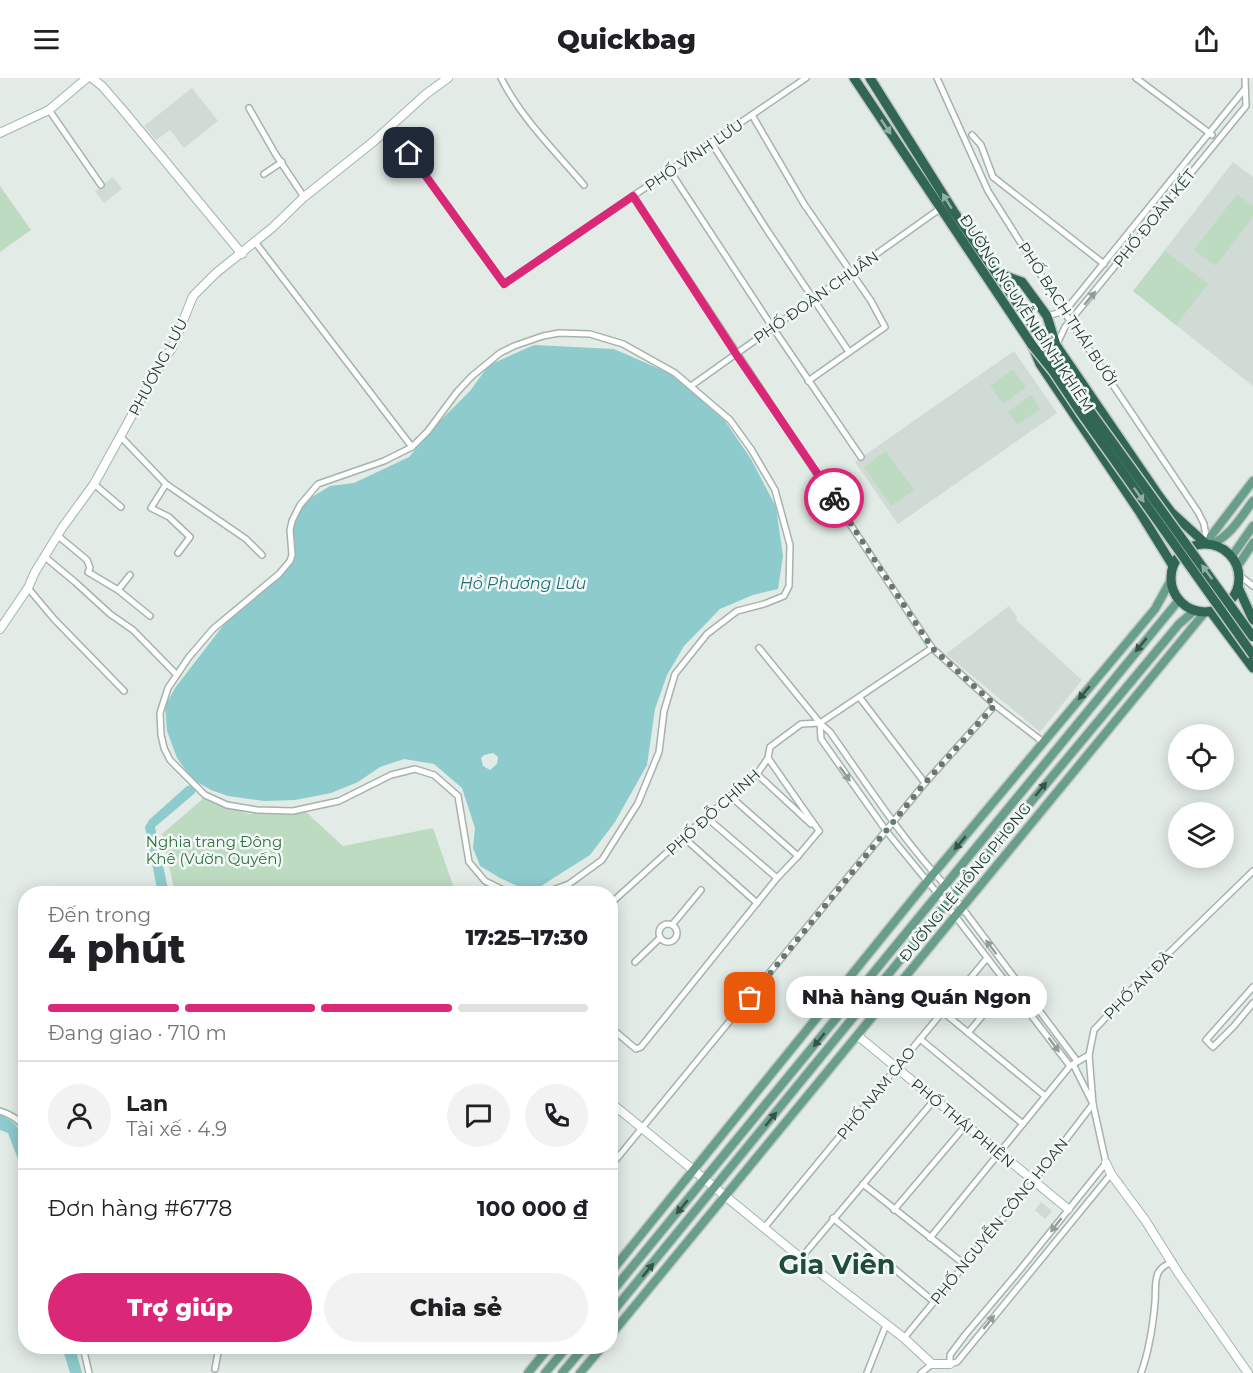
<!DOCTYPE html>
<html lang="vi">
<meta charset="utf-8">
<style>
body{margin:0;font-family:Montserrat,sans-serif;background:#f2f2f2;color:#202124;height:100vh;display:flex;flex-direction:column;font-size:22px;white-space:nowrap}
*{box-sizing:border-box;margin:0}
p{font-size:20px;color:#757577}
.icon{flex:none;width:33px;height:33px;fill:none;stroke:currentColor;stroke-width:2;stroke-linecap:round;stroke-linejoin:round}
.map{position:relative;flex:1;overflow:hidden}
.side{position:absolute;left:18px;top:808px;width:600px;height:468px;display:flex;flex-direction:column;background:#fff;border-radius:24px;box-shadow:0 3px 15px #0003}
.side>*{flex:none}
.fabs{position:absolute;left:1168px;top:646px;display:grid;gap:12px}
.fabs a{display:grid;place-items:center;width:66px;height:66px;border-radius:50%;background:#fff;box-shadow:0 3px 15px #0003;font-size:30px}
.pin{position:absolute;display:grid;place-items:center;width:51px;height:51px;color:#fff;margin:-26px;border-radius:12px;box-shadow:0 3px 9px #0006}
.courier{position:absolute;display:grid;place-items:center;width:60px;height:60px;margin:-30px;border:4px solid #db2777;border-radius:50%;background:#fff;color:#222;box-shadow:0 2px 8px #0007}
.bubble{position:absolute;height:42px;border-radius:21px;background:#fff;box-shadow:0 3px 15px #0003;font-size:20px;font-weight:800;line-height:42px;text-align:center}
.overview em{font-style:normal;font-weight:800}
.overview div{display:flex;flex-direction:column-reverse}
.overview{display:flex;align-items:center;justify-content:space-between;height:102px;padding:0 30px}
h1{font-size:39px;font-weight:800;line-height:45px}
.bar{display:grid;grid-template-columns:repeat(4,1fr);gap:9px 6px;align-content:center;height:72px;padding:0 30px}
.bar i{height:8px;border-radius:4px;background:#e0e0e0}
.bar .active{background:#db2777}
.bar p{grid-column:span 4}
.line{display:flex;align-items:center;gap:15px;padding:0 30px;border-top:2px solid #e0e0e0}
.line div{flex:1}
.round{display:grid;place-items:center;flex:none;width:63px;height:63px;border-radius:32px;background:#f2f2f2}
.button{display:flex;gap:12px;margin-top:auto;padding:12px 30px}
.button a{flex:1;height:69px;border-radius:36px;background:#db2777;color:#fff;font-size:24px;font-weight:800;line-height:69px;text-align:center}
.button a+a{background:#f2f2f2;color:#202124}
header{display:flex;justify-content:space-between;align-items:center;height:78px;padding:0 30px;background:#fff;font-size:27px;font-weight:800}
.map>svg:first-child{display:block}
.built{fill:#d0dbd5}
.green{fill:#bcdbc1}
.water{fill:#8dcbcd;fill-rule:evenodd}
.lines{fill:none;stroke-linecap:round;stroke-linejoin:round}
.street-casing{stroke:#a5b3ac;stroke-width:8}
.secondary-casing{stroke:#a1b6ad;stroke-width:10}
.primary-casing{stroke:#c1c8c6;stroke-width:11}
.highway-casing{stroke:#c1c8c6;stroke-width:12}
.street{stroke:#fff;stroke-width:5}
.secondary{stroke:#fff;stroke-width:8}
.primary{stroke:#699e8a;stroke-width:8}
.highway{stroke:#316654;stroke-width:9}
.highway-bridge-casing{stroke:#c1c8c6;stroke-width:12;stroke-linecap:butt}
.highway-bridge{stroke:#316654;stroke-width:9}
.oneway{fill:#92afa4}
.oneway2{fill:#919d98}
.oneway3{fill:#345448}
.done{stroke:#667971;stroke-width:6;stroke-dasharray:0 10.8}
.route{stroke:#db2777;stroke-width:8}
.labels{text-anchor:middle;dominant-baseline:central;stroke-width:5;stroke-linejoin:round;paint-order:stroke}
.street-label{font-size:15px;fill:#233b32;stroke:#f2f8f5}
.park-label{font-size:15px;fill:#307041;stroke:#f2f8f5}
.water-label{font-size:16px;font-style:italic;fill:#216f73;stroke:#f2f8f5}
.town-label{font-size:27px;font-weight:bold;fill:#204c3c;stroke:#f2f8f5}
</style>
<header><svg class="icon" aria-label="menu" viewBox="0 0 24 24"><path d="M4 6h16M4 12h16M4 18h16"/></svg>Quickbag<svg class="icon" aria-label="share" viewBox="0 0 24 24"><path d="M12 15V3M7 8l5-5 5 5M5 13v7h14v-7"/></svg></header>
<div class="map">
<svg width="1253" height="1295" viewBox="0 0 1253 1295">
<rect width="100%" height="100%" fill="#e2ebe6"/>
<g class="built">
<polygon points="192,10 218,43 184,70 170,52 156,62 144,48"/>
<polygon points="1233,84 1253,99 1253,308 1133,213"/>
<polygon points="113,99 122,111 104,125 95,113"/>
<polygon points="1014,273 1057,335 898,446 855,384"/>
<polygon points="1009,528 1017,539 1016,542 1082,602 1040,654 946,576"/>
<polygon points="1041,1124 1052,1133 1045,1141 1035,1132"/>
</g>
<g class="green">
<polygon points="0,108 31,152 0,174"/>
<polygon points="1237,116 1253,128 1253,139 1216,188 1194,172"/>
<polygon points="1165,173 1208,206 1176,247 1133,213"/>
<polygon points="1013,291 1026,309 1003,326 990,308"/>
<polygon points="1031,317 1040,331 1017,347 1008,334"/>
<polygon points="886,373 914,412 891,428 864,389"/>
<polygon points="205,719 248,736 306,734 343,768 433,750 456,816 206,816 174,810 162,756"/>
</g>
<g class="water">
<path d="M 534,267 L 614,271 L 671,296 L 725,343 L 751,381 L 776,429 L 783,478 L 778,511 L 753,517 L 720,531 L 684,568 L 667,597 L 655,631 L 647,687 L 615,744 L 590,777 L 541,808 L 522,810 L 500,800 L 480,788 L 473,770 L 475,750 L 462,710 L 434,686 L 404,681 L 380,689 L 358,704 L 331,715 L 295,722 L 264,723 L 228,718 L 211,712 L 192,701 L 177,680 L 167,653 L 165,628 L 175,610 L 229,540 L 294,484 L 294,447 L 301,430 L 312,419 L 330,408 L 354,405 L 409,379 L 439,344 L 470,313 L 489,287 ZM 493,675 L 498,679 L 497,686 L 490,692 L 483,688 L 481,680 L 484,677 Z"/>
<polygon points="193,707 196,710 195,715 155,749 169,816 158,816 145,749 149,742 187,708"/>
<path d="M 0,1037 C 33,1048 26,1087 25,1115 L 18,1081 L 8,1055 L 0,1052 Z"/>
<polygon points="62,1269 75,1269 82,1295 70,1295"/>
</g>
<g class="lines">
<g class="street-casing">
<g id="street">
<path d="M 501,0 C 521,40 555,73 584,107"/>
<polyline points="937,0 988,113 1070,243 1198,434 1204,446 1207,464"/>
<polyline points="1136,0 1212,57"/>
<polyline points="249,30 276,77 304,119"/>
<polyline points="49,32 101,107"/>
<polyline points="752,37 804,126 871,223 885,249 808,303"/>
<polyline points="390,48 504,206 806,0"/>
<polyline points="972,57 981,67 993,99 1104,186"/>
<polyline points="711,64 767,152 849,274"/>
<polyline points="670,93 773,250 861,379"/>
<polyline points="264,96 282,84"/>
<polyline points="633,118 932,570 995,627 1043,664"/>
<polyline points="255,164 412,369"/>
<polyline points="1047,238 1065,233 1244,12"/>
<polyline points="1057,266 1065,249 1246,28 1245,0"/>
<polyline points="691,308 941,130"/>
<polyline points="121,359 166,406 246,461 262,477"/>
<polyline points="94,406 121,429"/>
<polyline points="166,406 151,430 169,439 190,459 178,475"/>
<polyline points="57,457 87,482 90,490 88,494 118,512 150,538"/>
<polyline points="45,479 75,504 110,536 133,552 177,597"/>
<polyline points="1239,497 1253,508"/>
<polyline points="28,510 54,541 124,613"/>
<polyline points="118,512 130,497"/>
<path d="M 759,570 L 820,645 L 830,654 C 867,706 901,760 945,807 L 1077,983"/>
<polyline points="860,620 925,705"/>
<polyline points="820,645 821,661 887,754 946,826 1070,988"/>
<polyline points="768,680 819,753"/>
<polyline points="757,696 811,746"/>
<polyline points="730,718 798,778 819,753"/>
<polyline points="706,739 777,800 798,778"/>
<polyline points="683,759 757,825"/>
<polyline points="511,816 485,803 469,784 458,718 434,697 415,691 391,697 339,723 293,733 257,732 227,727 205,717 170,682 164,670 161,657 160,635 168,610 189,579 213,551 279,496 290,483 292,477 290,452 292,443 300,427 318,406 384,383 412,369 428,353 457,314 472,298 500,275 514,268 543,258 559,255 590,256 623,266 675,295 730,342 751,371 775,412 790,467 789,508 784,518 764,526 737,533 707,556 675,596 664,633 659,674 638,725 602,782 569,806 542,816"/>
<polyline points="610,826 706,739 757,696 768,680 770,669 801,646 820,645 932,570"/>
<circle cx="668" cy="855" r="9"/>
<polyline points="672,847 701,812"/>
<polyline points="635,884 660,860"/>
<polyline points="1253,909 1206,962 1213,969 1234,948 1253,925"/>
<polyline points="943,934 1045,1018"/>
<polyline points="610,949 636,971 641,969 777,800"/>
<polyline points="968,955 1008,907"/>
<polyline points="920,961 1023,1046"/>
<path d="M 0,1033 C 12,1037 21,1042 26,1054"/>
<polyline points="610,1089 925,705 995,627"/>
<polyline points="1111,1096 957,1284 950,1286 950,1277 965,1257 1019,1193 1106,1085 1093,1026 1089,977 1094,952 1137,906 1253,793"/>
<polyline points="863,1106 964,1186"/>
<polyline points="894,1132 966,1047"/>
<polyline points="833,1140 933,1223"/>
<polyline points="764,1150 987,880"/>
<polyline points="930,1160 1070,988 1089,977"/>
<polyline points="801,1180 935,1021"/>
<polyline points="904,1260 1034,1103 1093,1026 1073,986"/>
<polyline points="83,1269 89,1295"/>
<polyline points="215,1291 219,1269"/>
<polyline points="867,1295 886,1247"/>
<polyline points="921,1295 932,1286"/>
<path d="M 1141,1295 C 1149,1273 1153,1247 1155,1224 C 1156,1214 1154,1205 1158,1195 C 1161,1189 1167,1186 1173,1184"/>
</g>
</g>
<g class="secondary-casing">
<g id="secondary">
<polyline points="92,0 102,8 122,31 242,176"/>
<polyline points="0,55 49,32 87,0"/>
<polyline points="0,551 28,510 35,494 62,450 94,406 153,299 173,268 193,218 216,195 272,150 304,119 373,64 426,16 448,0"/>
<polyline points="858,958 1068,1131"/>
<polyline points="610,1024 801,1180 904,1260 932,1286 950,1286"/>
<polyline points="1106,1085 1111,1096 1145,1142 1179,1196 1248,1295"/>
</g>
</g>
<g class="primary-casing">
<g id="primary">
<polyline points="1208,466 1211,458 1253,403"/>
<path d="M 1212,466 C 1231,457 1241,439 1253,423"/>
<polyline points="1232,478 1253,448"/>
<polyline points="1237,489 1253,465"/>
<polyline points="610,1195 934,795 1155,531 1171,502"/>
<polyline points="610,1216 1179,522"/>
<polyline points="610,1237 927,849 1179,546 1194,533"/>
<polyline points="610,1258 1205,534"/>
<polyline points="528,1295 549,1269"/>
<polyline points="545,1295 567,1269"/>
<polyline points="562,1295 584,1269"/>
<polyline points="580,1295 602,1269"/>
</g>
</g>
<g class="highway-casing">
<g id="highway">
<polyline points="854,0 1032,267 1040,286 1139,433 1173,488"/>
<polyline points="870,0 954,134 1040,258 1056,267 1159,418 1171,434 1205,465"/>
<polyline points="997,195 1022,204 1047,238 1056,267"/>
<circle cx="1205" cy="500" r="34"/>
<polyline points="1238,509 1253,542"/>
<polyline points="1211,534 1253,590"/>
</g>
</g>
<use href="#street" class="street"/>
<use href="#secondary" class="secondary"/>
<use href="#primary" class="primary"/>
<use href="#highway" class="highway"/>
<g class="highway-bridge-casing">
<g id="highway-bridge">
<polyline points="1040,258 1087,329 1253,559"/>
<polyline points="1032,267 1053,293 1081,335 1253,577"/>
</g>
</g>
<use href="#highway-bridge" class="highway-bridge"/>
</g>
<defs><path id="oneway-solid" d="M-6-.8H1V-3.2L6.5 0L1 3.2V.8H-6Z" transform="scale(1.5)"/></defs>
<g class="oneway">
<use href="#oneway-solid" transform="translate(886 49) rotate(56)"/>
<use href="#oneway-solid" transform="translate(947 123) rotate(-121)"/>
<use href="#oneway-solid" transform="translate(1139 417) rotate(55)"/>
<use href="#oneway-solid" transform="translate(1207 494) rotate(-126)"/>
</g>
<g class="oneway2">
<use href="#oneway-solid" transform="translate(1090 220) rotate(-50)"/>
<use href="#oneway-solid" transform="translate(845 696) rotate(54)"/>
<use href="#oneway-solid" transform="translate(991 869) rotate(-127)"/>
<use href="#oneway-solid" transform="translate(1054 967) rotate(53)"/>
<use href="#oneway-solid" transform="translate(1056 1147) rotate(128)"/>
<use href="#oneway-solid" transform="translate(989 1244) rotate(-51)"/>
</g>
<g class="oneway3">
<use href="#oneway-solid" transform="translate(1141 567) rotate(129)"/>
<use href="#oneway-solid" transform="translate(1084 615) rotate(130)"/>
<use href="#oneway-solid" transform="translate(1041 711) rotate(-51)"/>
<use href="#oneway-solid" transform="translate(960 765) rotate(130)"/>
<use href="#oneway-solid" transform="translate(819 962) rotate(129)"/>
<use href="#oneway-solid" transform="translate(771 1041) rotate(-51)"/>
<use href="#oneway-solid" transform="translate(682 1129) rotate(130)"/>
<use href="#oneway-solid" transform="translate(648 1192) rotate(-50)"/>
</g>
<g class="lines">
<polyline class="done" points="750,920 925,705 995,627 932,570 834,420"/>
<polyline class="route" points="409,75 504,206 633,118 736,276 834,420"/>
</g>
<g class="labels">
<g class="street-label">
<text transform="translate(694 77) rotate(-34)">PHỐ VĨNH LƯU</text>
<text transform="translate(1154 140) rotate(-51)">PHỐ ĐOÀN KẾT</text>
<text transform="translate(816 219) rotate(-35)">PHỐ ĐOÀN CHUẨN</text>
<text transform="translate(1027 235) rotate(57)">ĐƯỜNG NGUYỄN BỈNH KHIÊM</text>
<text transform="translate(1068 236) rotate(57)">PHỐ BẠCH THÁI BƯỞI</text>
<text transform="translate(158 289) rotate(-62)">PHƯƠNG LƯU</text>
<text transform="translate(713 734) rotate(-42)">PHỐ ĐỖ CHÍNH</text>
<text transform="translate(965 804) rotate(-51)">ĐƯỜNG LÊ HỒNG PHONG</text>
<text transform="translate(1138 907) rotate(-45)">PHỐ AN ĐÀ</text>
<text transform="translate(876 1015) rotate(-51)">PHỐ NAM CAO</text>
<text transform="translate(963 1045) rotate(40)">PHỐ THÁI PHIÊN</text>
<text transform="translate(999 1143) rotate(-51)">PHỐ NGUYỄN CÔNG HOAN</text>
</g>
<g class="park-label">
<text x="214" y="763">Nghia trang Đông<tspan x="214" dy="17">Khê (Vườn Quyến)</tspan></text>
</g>
<g class="water-label">
<text x="523" y="505">Hồ Phương Lưu</text>
</g>
<g class="town-label">
<text x="837" y="1186">Gia Viên</text>
</g>
</g>
</svg>
<div class="fabs">
<a><svg class="icon" aria-label="locate" viewBox="0 0 24 24"><circle cx="12" cy="12" r="6"/><path d="M12 2v4M12 18v4M2 12h4M18 12h4"/></svg></a>
<a><svg class="icon" aria-label="layers" viewBox="0 0 24 24"><path d="M12 4l9 5-9 5-9-5zM3 14l9 5 9-5"/></svg></a>
</div>
<div class="pin" style="left:750px;top:920px;background:#ea580c"><svg class="icon" aria-label="bag" viewBox="0 0 24 24"><path d="M5 8h14l-1 12H6zM9 8a3 3 0 0 1 6 0"/></svg></div>
<div class="pin" style="left:409px;top:75px;background:#1f2937"><svg class="icon" aria-label="home" viewBox="0 0 24 24"><path d="M3 11l9-7 9 7M6 9v11h12V9"/></svg></div>
<div class="courier" style="left:834px;top:420px"><svg class="icon" aria-label="bike" viewBox="0 0 24 24"><circle cx="6" cy="16" r="4"/><circle cx="18" cy="16" r="4"/><path d="M6 16l4-8h5l3 8M10 8l3 8H6M13 5h3"/></svg></div>
<div class="bubble" style="left:786px;top:898px;width:261px">Nhà hàng Quán Ngon</div>
<section class="side">
<div class="overview"><div><h1>4 phút</h1><p>Đến trong</p></div><em>17:25–17:30</em></div>
<div class="bar"><i class="active"></i><i class="active"></i><i class="active"></i><i></i><p>Đang giao · 710 m</p></div>
<div class="line" style="height:108px"><a class="round"><svg class="icon" aria-label="person" viewBox="0 0 24 24"><circle cx="12" cy="8" r="4"/><path d="M4 21q1-7 8-7t8 7"/></svg></a><div><b>Lan</b><p>Tài xế · 4.9</p></div><a class="round"><svg class="icon" aria-label="chat" viewBox="0 0 24 24"><path d="M4 5h16v11H9l-5 4z"/></svg></a><a class="round"><svg class="icon" aria-label="phone" viewBox="0 0 24 24"><path d="M5 4h4l2 5-3 2q2 4 5 5l2-3 5 2v4C11 20 4 13 5 4z"/></svg></a></div>
<div class="line" style="height:78px"><div>Đơn hàng #6778</div><b>100 000 ₫</b></div>
<div class="button"><a>Trợ giúp</a><a>Chia sẻ</a></div>
</section>
</div>
